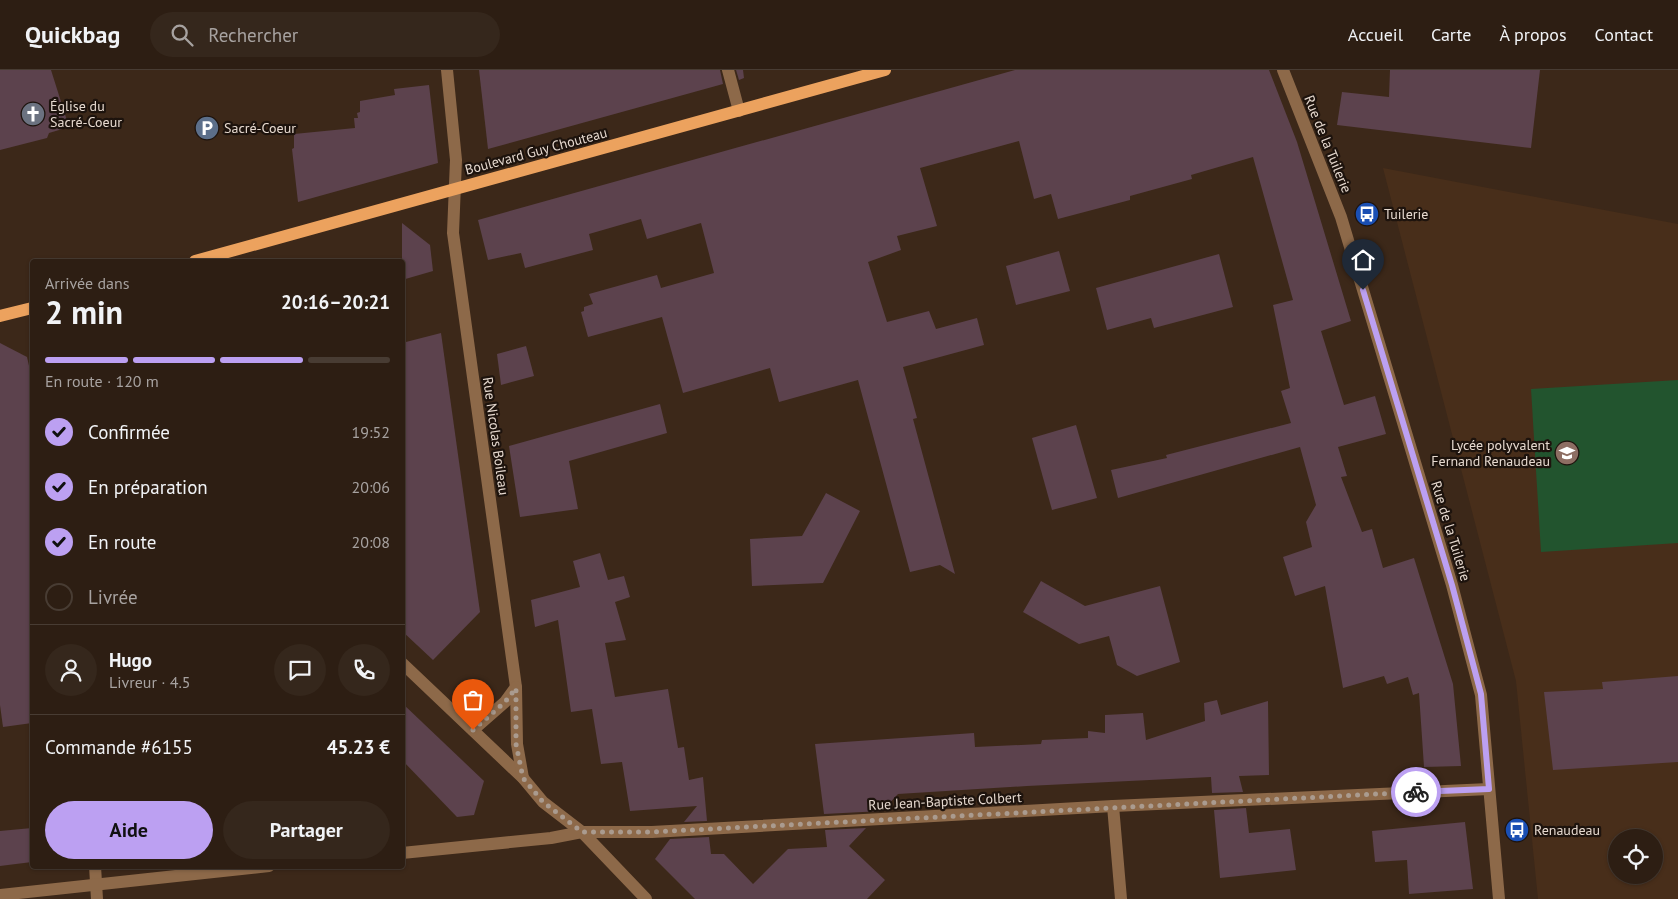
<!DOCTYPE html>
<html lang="fr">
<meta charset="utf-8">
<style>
body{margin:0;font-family:"PT Sans",sans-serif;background:#35271c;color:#f1f3f6;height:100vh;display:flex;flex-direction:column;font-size:19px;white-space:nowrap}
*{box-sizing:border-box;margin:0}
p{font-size:16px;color:#a7a2a0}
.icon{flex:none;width:28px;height:28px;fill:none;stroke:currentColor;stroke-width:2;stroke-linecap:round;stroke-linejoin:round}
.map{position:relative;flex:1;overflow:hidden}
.details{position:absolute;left:30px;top:189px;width:375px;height:610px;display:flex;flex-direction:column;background:#2d1e13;border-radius:5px;box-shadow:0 1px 4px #0004,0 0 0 1px #483c33}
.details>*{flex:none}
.controls{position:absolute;left:1608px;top:759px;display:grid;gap:10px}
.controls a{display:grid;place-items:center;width:55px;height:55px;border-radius:50%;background:#2d1e13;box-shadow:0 1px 4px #0004,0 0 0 1px #483c33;font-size:25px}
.pin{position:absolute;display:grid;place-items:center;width:42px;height:42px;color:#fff;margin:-51px -21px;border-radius:50% 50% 50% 0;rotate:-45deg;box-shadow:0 0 5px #0007}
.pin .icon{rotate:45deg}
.courier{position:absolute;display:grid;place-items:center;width:50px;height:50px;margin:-25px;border:4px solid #bca0f2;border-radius:50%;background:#fff;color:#222;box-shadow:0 1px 6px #0007}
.overview em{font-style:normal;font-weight:700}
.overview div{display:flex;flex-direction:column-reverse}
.overview{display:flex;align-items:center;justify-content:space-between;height:85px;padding:0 15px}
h1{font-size:32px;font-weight:700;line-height:38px}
.bar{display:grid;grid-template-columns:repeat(4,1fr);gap:8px 5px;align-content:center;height:60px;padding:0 15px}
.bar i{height:6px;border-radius:4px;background:#483c33}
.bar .current{background:#bca0f2}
.bar p{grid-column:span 4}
.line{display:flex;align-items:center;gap:12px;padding:0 15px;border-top:1px solid #483c33}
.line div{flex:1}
.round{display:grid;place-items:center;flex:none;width:52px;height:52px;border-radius:26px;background:#35271c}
ol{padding:0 15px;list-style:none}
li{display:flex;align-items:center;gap:15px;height:55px}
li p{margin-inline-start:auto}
li .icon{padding:5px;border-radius:50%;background:#bca0f2;color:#111;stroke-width:4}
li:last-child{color:#a7a2a0}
li i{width:28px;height:28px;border:2px solid #483c33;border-radius:50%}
.cta{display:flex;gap:10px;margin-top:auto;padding:10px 15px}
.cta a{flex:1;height:58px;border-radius:30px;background:#bca0f2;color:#111;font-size:20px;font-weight:700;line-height:58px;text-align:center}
.cta a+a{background:#35271c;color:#f1f3f6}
header{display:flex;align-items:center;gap:30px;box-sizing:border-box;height:70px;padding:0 25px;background:#2d1e13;border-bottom:1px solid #483c33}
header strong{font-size:24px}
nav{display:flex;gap:28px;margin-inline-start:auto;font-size:18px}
.search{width:350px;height:45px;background:#35271c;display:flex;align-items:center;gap:12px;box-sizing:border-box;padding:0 18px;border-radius:28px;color:#a7a2a0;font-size:19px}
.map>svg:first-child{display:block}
.built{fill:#482e1a;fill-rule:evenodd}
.green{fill:#22542e}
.building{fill:#5c424d}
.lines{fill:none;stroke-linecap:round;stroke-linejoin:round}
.minor{stroke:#8d6949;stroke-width:12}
.major{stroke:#eca25e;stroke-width:12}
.done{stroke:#aa9b8f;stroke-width:5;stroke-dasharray:0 9}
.route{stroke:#bca0f2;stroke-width:6}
.labels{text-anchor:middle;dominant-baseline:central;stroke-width:4.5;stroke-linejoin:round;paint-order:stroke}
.poi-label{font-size:14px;fill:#e6d9cf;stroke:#1d130d;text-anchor:start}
.street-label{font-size:14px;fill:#e6d9cf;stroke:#1d130d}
</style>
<header>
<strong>Quickbag</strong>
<div class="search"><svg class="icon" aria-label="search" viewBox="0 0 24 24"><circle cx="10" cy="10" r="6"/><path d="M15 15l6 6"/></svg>Rechercher</div>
<nav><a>Accueil</a><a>Carte</a><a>À propos</a><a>Contact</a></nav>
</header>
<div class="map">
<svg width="1678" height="829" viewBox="0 0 1678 829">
<rect width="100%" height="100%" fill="#3c2819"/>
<path class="built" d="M 1383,98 L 1678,154 L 1678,829 L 1538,829 L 1516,611 ZM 1616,768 L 1654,768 L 1654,805 L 1616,805 Z"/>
<polygon class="green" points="1678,310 1678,473 1541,482 1531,319"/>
<g class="building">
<polygon points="0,0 51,0 69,57 49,63 47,68 0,80"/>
<polygon points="479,0 720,0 723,14 488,79"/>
<polygon points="736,0 743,0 744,8 739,10"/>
<polygon points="1015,0 1269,0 1297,72 1351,251 1321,261 1344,335 1375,326 1386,364 1338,377 1347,406 1341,407 1362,462 1372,459 1383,498 1414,488 1453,614 1461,696 1424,697 1419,623 1413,625 1408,607 1387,614 1384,606 1343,618 1325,516 1295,526 1283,487 1312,477 1306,452 1316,435 1300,377 1118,428 1111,400 1167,388 1166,385 1291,353 1281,321 1290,318 1273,235 1293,230 1253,87 1191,105 1192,109 1130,126 1130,130 1058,149 1051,124 1034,129 1019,71 920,98 937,156 897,166 901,180 868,192 887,252 929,241 936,259 977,248 984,275 903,297 917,348 913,349 955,504 940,495 910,502 858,310 779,332 770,298 683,323 662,247 588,267 581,242 584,241 584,237 593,234 589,224 657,205 661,218 714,203 701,153 647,169 641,149 589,164 593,180 525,198 521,183 488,190 478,150"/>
<polygon points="1390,0 1540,0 1531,78 1337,55 1342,22 1389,27"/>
<polygon points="429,15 438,93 298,132 292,79 294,78 294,64 355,58 354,48 358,48 357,43 360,42 360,31 395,25 394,19"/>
<polygon points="402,153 430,175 433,201 402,210"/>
<polygon points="1059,181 1070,221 1016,235 1006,196"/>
<polygon points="1219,184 1233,237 1154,258 1151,248 1107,260 1096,218"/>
<polygon points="441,263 480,542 433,590 402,561 402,273"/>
<polygon points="0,273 27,287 32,309 32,653 3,657 0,635"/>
<polygon points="526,276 534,306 501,315 497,284"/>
<polygon points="660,334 667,363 569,391 578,439 520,447 509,376"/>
<polygon points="1076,355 1097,428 1052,440 1032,368"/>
<polygon points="826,423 860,441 823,513 752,516 750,469 802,466"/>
<polygon points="600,483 608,510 624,506 630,527 615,532 626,570 605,573 615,627 668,619 678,678 684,677 689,710 703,707 707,751 684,752 697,736 630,741 622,692 601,694 592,639 571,642 558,550 535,557 531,530 580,517 573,491"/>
<polygon points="1041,511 1085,536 1160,516 1180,592 1137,606 1117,595 1109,566 1079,574 1023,542"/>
<polygon points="1678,606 1678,692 1553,700 1544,622 1603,619 1602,612"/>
<polygon points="1217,630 1221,645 1268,631 1269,705 1239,706 1243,722 1212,723 1211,707 1027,716 898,724 882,741 824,744 815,674 974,663 975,677 1041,674 1042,670 1088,668 1088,661 1105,663 1105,645 1143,643 1146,670 1205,651 1204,633"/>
<polygon points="402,633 484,711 474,745 457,747 402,690"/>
<polygon points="1246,738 1249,763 1290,759 1296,800 1220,808 1214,740"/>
<polygon points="1465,752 1473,819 1409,824 1407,790 1375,792 1372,761"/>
<polygon points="32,758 32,792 0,796 0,761"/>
<polygon points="866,758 849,776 885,810 867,829 695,829 655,789 670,769 709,767 711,784 724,784 753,814 788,779 827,777 825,760"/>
</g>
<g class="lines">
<g class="minor">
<polyline points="447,0 456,90 453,163 516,617"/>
<polyline points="728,0 739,41"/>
<polyline points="1283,0 1341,147 1452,515 1481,625 1499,829"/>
<polyline points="402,593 523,708 543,732 582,762 646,829"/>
<polyline points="473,660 505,632 516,617 517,674 523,708"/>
<polyline points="1113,736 1121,829"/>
<polyline points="402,783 551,768 582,762 652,762 1113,736 1489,719"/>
<polyline points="95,796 97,829"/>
<polyline points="0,825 269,796"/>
</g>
<g class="major">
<polyline points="195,191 885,0"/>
<polyline points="0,246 32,238"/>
</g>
</g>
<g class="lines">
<polyline class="done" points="473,660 505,632 516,618 516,674 523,708 543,732 582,762 652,762 1416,722"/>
<polyline class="route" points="1363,220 1452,515 1481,624 1489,719 1416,722"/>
</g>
<defs>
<g id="church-disc" transform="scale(1.25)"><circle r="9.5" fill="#6b7280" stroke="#1d130d"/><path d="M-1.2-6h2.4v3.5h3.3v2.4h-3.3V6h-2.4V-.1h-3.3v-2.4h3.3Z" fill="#fff"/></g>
<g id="parking-disc" transform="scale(1.25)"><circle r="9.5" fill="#5c6f8a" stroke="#1d130d"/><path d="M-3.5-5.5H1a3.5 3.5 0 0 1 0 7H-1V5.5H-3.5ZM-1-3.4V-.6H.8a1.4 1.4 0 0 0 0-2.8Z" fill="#fff"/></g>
<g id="bus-disc" transform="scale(1.25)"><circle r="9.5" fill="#1a4fb4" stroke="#1d130d"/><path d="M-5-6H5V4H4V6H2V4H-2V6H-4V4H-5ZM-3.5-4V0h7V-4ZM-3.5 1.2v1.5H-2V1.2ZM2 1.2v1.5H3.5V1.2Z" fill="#fff"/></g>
<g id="school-disc" transform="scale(1.25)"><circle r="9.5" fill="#8d6e63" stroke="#1d130d"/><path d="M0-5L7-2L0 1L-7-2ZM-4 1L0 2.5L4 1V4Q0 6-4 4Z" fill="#fff"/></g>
</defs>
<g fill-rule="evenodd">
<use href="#church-disc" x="33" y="44"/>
<use href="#parking-disc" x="207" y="58"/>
<use href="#bus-disc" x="1367" y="144"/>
<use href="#school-disc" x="1567" y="383"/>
<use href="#bus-disc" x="1517" y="760"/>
</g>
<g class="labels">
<g class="poi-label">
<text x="50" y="36">Église du<tspan x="50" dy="16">Sacré-Coeur</tspan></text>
<text x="224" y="58">Sacré-Coeur</text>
<text x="1384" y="144">Tuilerie</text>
<text x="1550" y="375" text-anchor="end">Lycée polyvalent<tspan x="1550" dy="16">Fernand Renaudeau</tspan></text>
<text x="1534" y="760">Renaudeau</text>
</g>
<g class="street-label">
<text transform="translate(1328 74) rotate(68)">Rue de la Tuilerie</text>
<text transform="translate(536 81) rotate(-15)">Boulevard Guy Chouteau</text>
<text transform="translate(496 366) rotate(82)">Rue Nicolas Boileau</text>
<text transform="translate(1451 461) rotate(73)">Rue de la Tuilerie</text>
<text transform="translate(945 731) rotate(-3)">Rue Jean-Baptiste Colbert</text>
</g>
</g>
</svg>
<div class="controls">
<a><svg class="icon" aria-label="locate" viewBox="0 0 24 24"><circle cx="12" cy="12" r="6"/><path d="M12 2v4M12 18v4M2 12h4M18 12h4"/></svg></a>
</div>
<div class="pin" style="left:473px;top:660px;background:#ea580c"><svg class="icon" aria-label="bag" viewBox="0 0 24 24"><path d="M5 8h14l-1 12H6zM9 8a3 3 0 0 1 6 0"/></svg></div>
<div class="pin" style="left:1363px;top:220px;background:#1f2937"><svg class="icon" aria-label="home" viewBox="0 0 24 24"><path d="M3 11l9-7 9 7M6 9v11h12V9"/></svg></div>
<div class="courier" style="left:1416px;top:722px"><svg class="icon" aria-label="bike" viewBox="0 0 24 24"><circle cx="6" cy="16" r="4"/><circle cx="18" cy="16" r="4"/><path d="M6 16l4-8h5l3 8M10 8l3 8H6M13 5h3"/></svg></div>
<section class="details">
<div class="overview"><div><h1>2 min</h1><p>Arrivée dans</p></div><em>20:16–20:21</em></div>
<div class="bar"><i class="current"></i><i class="current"></i><i class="current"></i><i></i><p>En route · 120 m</p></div>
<ol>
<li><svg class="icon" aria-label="check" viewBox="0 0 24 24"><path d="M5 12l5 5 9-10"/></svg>Confirmée<p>19:52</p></li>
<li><svg class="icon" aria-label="check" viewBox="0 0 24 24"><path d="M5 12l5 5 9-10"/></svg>En préparation<p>20:06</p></li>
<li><svg class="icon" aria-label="check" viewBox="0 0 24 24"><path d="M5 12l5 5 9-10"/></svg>En route<p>20:08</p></li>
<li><i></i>Livrée</li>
</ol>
<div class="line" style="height:90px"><a class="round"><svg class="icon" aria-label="person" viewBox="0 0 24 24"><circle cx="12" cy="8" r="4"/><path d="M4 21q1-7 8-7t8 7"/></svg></a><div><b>Hugo</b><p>Livreur · 4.5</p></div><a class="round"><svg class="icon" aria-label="chat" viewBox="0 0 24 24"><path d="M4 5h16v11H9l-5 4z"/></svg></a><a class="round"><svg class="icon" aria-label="phone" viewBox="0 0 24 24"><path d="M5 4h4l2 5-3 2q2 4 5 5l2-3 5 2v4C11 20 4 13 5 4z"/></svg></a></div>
<div class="line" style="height:65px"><div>Commande #6155</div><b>45.23 €</b></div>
<div class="cta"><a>Aide</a><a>Partager</a></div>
</section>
</div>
